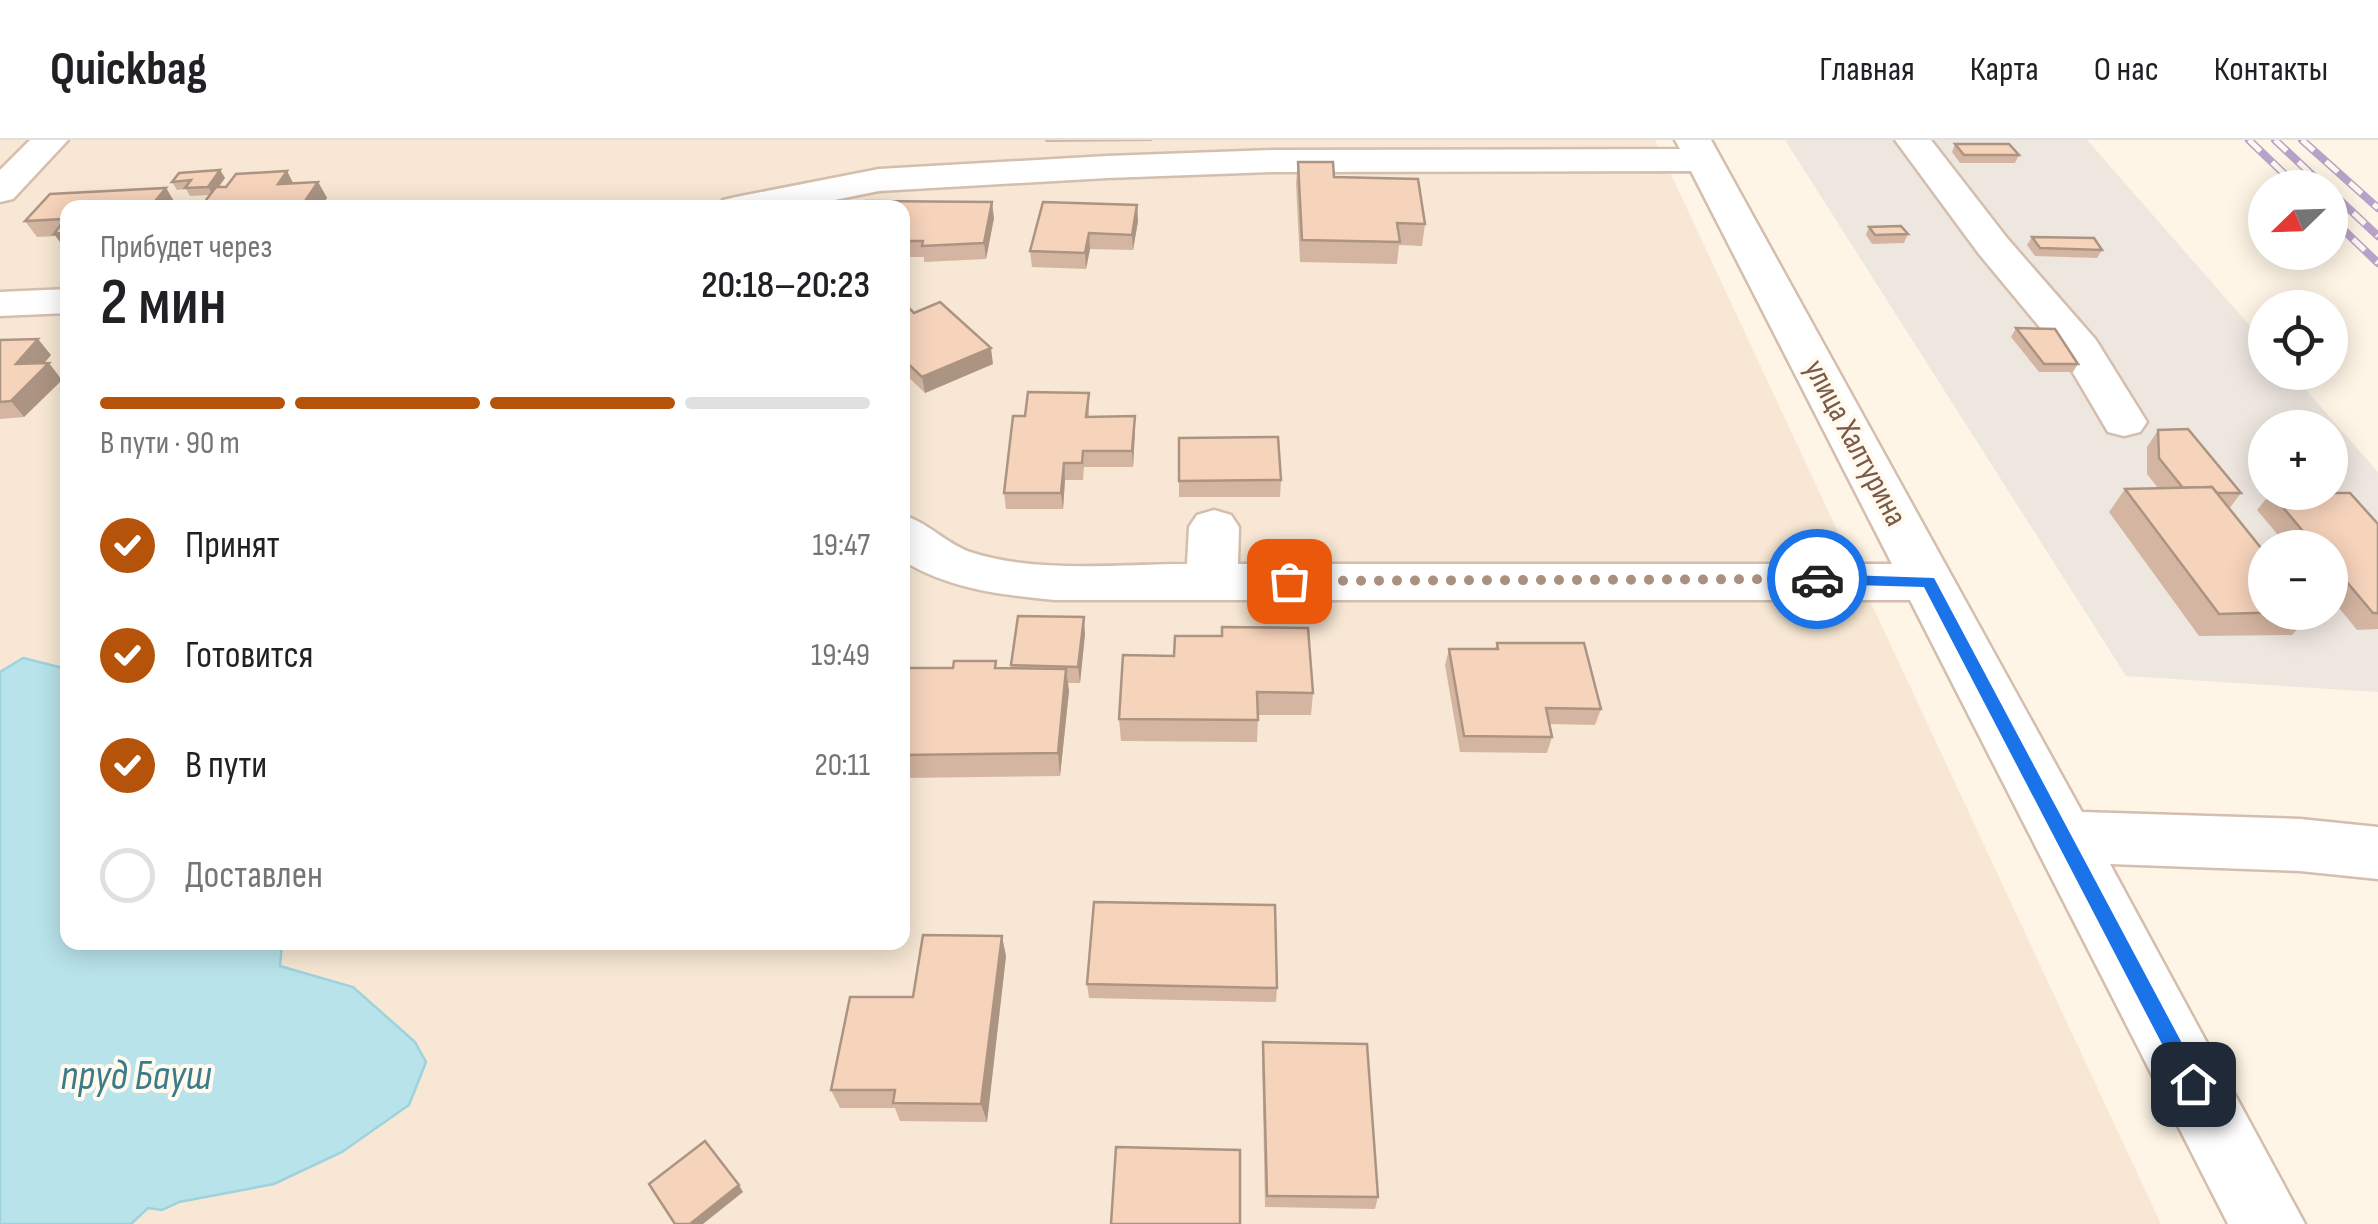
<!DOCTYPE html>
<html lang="ru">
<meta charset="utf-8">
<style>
body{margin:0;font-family:"Sofia Sans Condensed",sans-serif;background:#f6f6f6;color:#202124;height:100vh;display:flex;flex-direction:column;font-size:38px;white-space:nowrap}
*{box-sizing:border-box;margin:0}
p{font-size:32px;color:#757577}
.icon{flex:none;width:55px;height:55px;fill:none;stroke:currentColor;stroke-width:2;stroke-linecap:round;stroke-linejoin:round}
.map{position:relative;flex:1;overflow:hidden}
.sheet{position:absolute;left:60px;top:60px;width:850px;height:750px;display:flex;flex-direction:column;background:#fff;border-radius:20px;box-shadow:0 5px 25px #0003}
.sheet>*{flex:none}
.needle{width:65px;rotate:247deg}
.controls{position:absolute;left:2248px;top:30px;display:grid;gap:20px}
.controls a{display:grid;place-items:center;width:100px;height:100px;border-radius:50%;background:#fff;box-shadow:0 5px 25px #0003;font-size:50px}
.pin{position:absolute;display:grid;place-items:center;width:85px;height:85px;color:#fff;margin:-42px;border-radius:20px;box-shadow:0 5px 15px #0006}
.courier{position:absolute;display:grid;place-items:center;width:100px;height:100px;margin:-50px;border:8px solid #1a73e8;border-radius:50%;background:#fff;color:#222;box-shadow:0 2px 12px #0007}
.summary em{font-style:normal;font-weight:600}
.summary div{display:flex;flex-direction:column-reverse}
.summary{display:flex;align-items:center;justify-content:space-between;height:170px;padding:0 40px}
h1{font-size:65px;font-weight:600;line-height:75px}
.bar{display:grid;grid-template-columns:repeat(4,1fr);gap:15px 10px;align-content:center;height:120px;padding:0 40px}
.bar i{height:12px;border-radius:8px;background:#e0e0e0}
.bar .on{background:#b45309}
.bar p{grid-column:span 4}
ol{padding:0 40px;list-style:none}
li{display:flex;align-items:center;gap:30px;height:110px}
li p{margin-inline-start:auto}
li .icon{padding:10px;border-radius:50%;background:#b45309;color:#fff;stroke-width:4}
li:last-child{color:#757577}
li i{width:55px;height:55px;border:5px solid #e0e0e0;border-radius:50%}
header{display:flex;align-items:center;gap:60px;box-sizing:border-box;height:140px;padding:0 50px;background:#fff;border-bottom:2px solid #e0e0e0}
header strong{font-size:48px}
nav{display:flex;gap:55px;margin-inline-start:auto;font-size:35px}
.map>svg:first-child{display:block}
.residential{fill:#f7e7d4}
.industrial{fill:#eee7e0;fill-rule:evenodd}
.water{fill:#b8e3ea;stroke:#9dd3dd;stroke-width:2.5}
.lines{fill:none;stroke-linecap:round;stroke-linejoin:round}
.minor-casing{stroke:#d4bead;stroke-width:5}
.minor{fill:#fff;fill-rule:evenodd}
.rail-casing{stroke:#b8a2ca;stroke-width:8}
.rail{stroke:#fff9ee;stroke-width:5;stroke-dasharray:16;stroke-linecap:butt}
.wall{fill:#d4b5a1}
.shaded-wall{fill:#ac9483}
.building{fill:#f6d3bb;stroke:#ac9483;stroke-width:2.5}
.route{fill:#1a73e8}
.done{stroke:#a9907f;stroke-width:10;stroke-dasharray:0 18}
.labels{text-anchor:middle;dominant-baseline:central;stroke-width:8;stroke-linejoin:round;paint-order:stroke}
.street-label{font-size:32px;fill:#7b5a48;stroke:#fff9ee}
.near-water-label{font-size:42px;font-style:italic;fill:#3c7b89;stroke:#fff9ee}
</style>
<header>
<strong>Quickbag</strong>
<nav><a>Главная</a><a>Карта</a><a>О нас</a><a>Контакты</a></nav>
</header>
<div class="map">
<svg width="2378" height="1084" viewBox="0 0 2378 1084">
<rect width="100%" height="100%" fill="#fef5e6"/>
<polygon class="residential" points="0,0 1655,0 2161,1084 131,1084 148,1068 162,1070 179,1062 274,1044 342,1012 353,847 280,826 282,803 902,802 902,68 68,68 67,529 23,518 0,532"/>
<path class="industrial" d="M 1785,0 L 2087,0 L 2265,203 L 2265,232 L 2291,233 L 2378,332 L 2378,552 L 2126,536 ZM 2265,288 L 2330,288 L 2330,352 L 2265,352 ZM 2265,408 L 2330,408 L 2330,472 L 2265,472 Z"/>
<polygon class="water" points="23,518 67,529 68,802 282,803 280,826 353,847 415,902 426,922 409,965 342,1012 274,1044 179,1062 162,1070 148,1068 131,1084 0,1084 0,532"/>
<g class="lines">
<g class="minor-casing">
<g id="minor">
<polygon points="30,0 68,0 13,59 0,62 0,30"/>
<path d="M 1675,0 L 1711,0 L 2082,672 L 2300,679 L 2378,687 L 2378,739 L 2300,731 L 2110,724 L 2305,1084 L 2228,1084 L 1910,460 L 1055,460 C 1002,455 948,449 902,420 L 902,375 C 928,382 945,403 970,412 C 1037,434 1118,424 1187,424 L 1189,387 L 1197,375 L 1214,370 L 1231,375 L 1239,387 L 1238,424 L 1892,424 L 1691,31 L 1274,32 L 1107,38 L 879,51 L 795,68 L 718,68 L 723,60 L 736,57 L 879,29 L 1107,16 L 1274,10 L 1680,9 Z"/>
<polygon points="1895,0 1931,0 2007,98 2096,200 2147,282 2140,292 2124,296 2108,292 2062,214 1979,114"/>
<polygon points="68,149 68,173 0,176 0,152"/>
</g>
</g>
<use href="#minor" class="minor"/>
<g class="rail-casing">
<g id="rail">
<polyline points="2249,0 2299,48"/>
<polyline points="2275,0 2326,48"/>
<polyline points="2302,0 2378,68"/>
<polyline points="2330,51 2378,96"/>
<polyline points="2330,77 2378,123"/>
</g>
</g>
<use href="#rail" class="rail"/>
</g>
<g class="wall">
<polygon points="1045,0 1152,0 1152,1 1046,2"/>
<polygon points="1955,4 2019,15 2015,23 1960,23 1952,12"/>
<polygon points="1298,22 1334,37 1425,84 1422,106 1399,105 1397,124 1300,122 1296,43"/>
<polygon points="220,30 225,38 218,47 226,47 287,31 293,43 318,42 327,58 320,68 200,68 210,55 190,56 186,49 177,50 172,42"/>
<polygon points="166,48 175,63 172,68 68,68 68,110 66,110 56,96 37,97 25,81 50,54"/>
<polygon points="1137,65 1138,81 1133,110 1090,109 1086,129 1032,127 1030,111"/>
<polygon points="902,68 994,78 986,119 924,122 924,117 902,117"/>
<polygon points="1869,87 1908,94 1904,103 1872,104 1866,95"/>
<polygon points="2032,97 2102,110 2097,118 2035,116 2027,105"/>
<polygon points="902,170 914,173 993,224 925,253 903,232"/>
<polygon points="2016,188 2078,224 2073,232 2039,232 2011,197"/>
<polygon points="0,200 51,215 44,223 62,240 24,277 0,279"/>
<polygon points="1089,253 1089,277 1135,276 1133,327 1084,327 1083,340 1065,340 1063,369 1006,369 1004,353 1025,276"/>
<polygon points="2158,290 2241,353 2229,369 2313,472 2292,495 2199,496 2109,372 2125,349 2158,348 2147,334 2147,307"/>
<polygon points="1179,298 1281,340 1280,357 1179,357"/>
<polygon points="2271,353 2378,384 2378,489 2357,490 2330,457 2330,408 2289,408 2257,370"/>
<polygon points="1085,494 1080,543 1068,543 1069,551 1060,636 902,638 902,538 953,528 1011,528 1011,525"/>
<polygon points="1497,503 1601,569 1595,585 1550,584 1552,597 1547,613 1460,612 1445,525 1449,509 1495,509"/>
<polygon points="1123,515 1313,553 1311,575 1258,575 1257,602 1121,601 1119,579"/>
<polygon points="1006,816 987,982 900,981 895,968 840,968 831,950 913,857"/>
<polygon points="1087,844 1277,848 1276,862 1089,858"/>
<polygon points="1263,902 1378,1057 1375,1069 1265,1067 1262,916"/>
</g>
<g class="shaded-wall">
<polygon points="220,30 225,38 213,55 208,47"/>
<polygon points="287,31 295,47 278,44"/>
<polygon points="318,42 327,58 320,68 305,68 303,64"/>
<polygon points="166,48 175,63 172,68 134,68"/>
<polygon points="992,62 994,78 986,119 984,103"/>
<polygon points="1137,65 1138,81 1133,110 1132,95"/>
<polygon points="68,92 68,110 66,110 54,94"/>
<polygon points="1089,93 1090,109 1086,129 1085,113"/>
<polygon points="38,199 51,215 29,241 16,224"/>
<polygon points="991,208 993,224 925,253 922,237"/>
<polygon points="49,223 62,240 24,277 11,261"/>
<polygon points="1135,276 1135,293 1133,327 1132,311"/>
<polygon points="1064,323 1065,340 1063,369 1061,353"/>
<polygon points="1084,477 1085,494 1080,543 1078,527"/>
<polygon points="1066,529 1069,551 1060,636 1058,613"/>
<polygon points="1002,796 1006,816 987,982 981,964"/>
<polygon points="739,1045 743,1052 703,1084 690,1084"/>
</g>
<g class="building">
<polygon points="1955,4 2009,4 2019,15 1964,15"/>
<polygon points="1298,22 1333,22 1334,37 1418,39 1425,84 1397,83 1400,102 1302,100"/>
<polygon points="220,30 208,47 185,48 191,40 172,42 179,33"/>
<polygon points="287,31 278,44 318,42 303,64 262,66 261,68 200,68 216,47 226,47 236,34"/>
<polygon points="166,48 151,66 134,68 68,68 68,92 54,94 65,79 25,81 50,54"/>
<polygon points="866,61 992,62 984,103 922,106 923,101 902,101 902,68 863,68"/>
<polygon points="1043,62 1137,65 1132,95 1089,93 1085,113 1030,111"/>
<polygon points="1901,86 1908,94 1875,95 1869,87"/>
<polygon points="2032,97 2094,98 2102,110 2040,108"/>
<polygon points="940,162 991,208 922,237 902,218 902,170 909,168 914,173"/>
<polygon points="2016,188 2055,189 2078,224 2044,224"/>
<polygon points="38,199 16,224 49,223 11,261 0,262 0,200"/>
<polygon points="1028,252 1089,253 1086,277 1135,276 1132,311 1083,311 1082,323 1064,323 1061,353 1004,353 1013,276 1025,276"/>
<polygon points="2188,289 2241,353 2217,353 2212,347 2183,348 2159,318 2158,290"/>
<polygon points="1278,297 1281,340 1179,341 1179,298"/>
<polygon points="2212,347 2265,413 2265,472 2290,472 2219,474 2125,349"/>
<polygon points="2271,353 2350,353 2378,384 2378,473 2373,473 2330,422 2330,408 2317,408"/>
<polygon points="1018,476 1084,477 1078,527 1011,525"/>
<polygon points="1222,487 1308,488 1313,553 1257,552 1258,580 1119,579 1123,515 1174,516 1175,496 1222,496"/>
<polygon points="1497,503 1584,503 1601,569 1546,568 1552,597 1464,596 1449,509 1498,509"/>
<polygon points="954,521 996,521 995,528 1066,529 1058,613 902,615 902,538 904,528 953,528"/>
<polygon points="1094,762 1275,765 1277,848 1087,844"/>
<polygon points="923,795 1002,796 981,964 893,963 895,950 831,950 850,857 913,857"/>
<polygon points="1263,902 1367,904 1378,1057 1267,1056"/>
<polygon points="705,1001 739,1045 690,1084 675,1084 649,1044"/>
<polygon points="1116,1007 1240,1010 1240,1084 1111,1084"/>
</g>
<polygon class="route" points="1817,434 1934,438 2200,937 2203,944 2200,950 2186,950 1924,447 1817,444 1810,439"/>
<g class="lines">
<polyline class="done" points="1289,441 1817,439"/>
</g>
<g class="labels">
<g class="street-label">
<text transform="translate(1855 303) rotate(62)">улица Халтурина</text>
</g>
<g class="near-water-label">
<text x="136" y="936">пруд Бауш</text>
</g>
</g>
</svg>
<div class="controls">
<a><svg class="needle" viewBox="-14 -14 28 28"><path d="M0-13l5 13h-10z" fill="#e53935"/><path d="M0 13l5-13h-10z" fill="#757577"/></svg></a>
<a><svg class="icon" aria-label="locate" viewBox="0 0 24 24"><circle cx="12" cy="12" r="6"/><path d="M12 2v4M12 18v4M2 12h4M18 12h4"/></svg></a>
<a>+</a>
<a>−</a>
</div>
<div class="pin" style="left:1289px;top:441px;background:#ea580c"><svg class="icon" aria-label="bag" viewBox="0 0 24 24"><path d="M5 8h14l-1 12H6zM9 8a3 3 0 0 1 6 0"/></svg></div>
<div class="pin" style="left:2193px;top:944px;background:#1f2937"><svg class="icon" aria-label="home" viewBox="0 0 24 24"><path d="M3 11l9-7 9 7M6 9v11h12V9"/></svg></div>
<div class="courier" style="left:1817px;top:439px"><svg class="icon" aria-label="car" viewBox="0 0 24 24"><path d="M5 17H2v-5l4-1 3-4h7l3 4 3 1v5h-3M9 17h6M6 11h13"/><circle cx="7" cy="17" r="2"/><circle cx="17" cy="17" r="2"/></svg></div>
<section class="sheet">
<div class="summary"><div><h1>2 мин</h1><p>Прибудет через</p></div><em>20:18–20:23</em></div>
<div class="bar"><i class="on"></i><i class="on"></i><i class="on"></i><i></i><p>В пути · 90 m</p></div>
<ol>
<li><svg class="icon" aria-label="check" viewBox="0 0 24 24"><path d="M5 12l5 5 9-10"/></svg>Принят<p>19:47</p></li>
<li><svg class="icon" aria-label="check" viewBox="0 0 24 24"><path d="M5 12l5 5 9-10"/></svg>Готовится<p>19:49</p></li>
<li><svg class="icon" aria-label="check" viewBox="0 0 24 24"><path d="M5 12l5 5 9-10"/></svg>В пути<p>20:11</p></li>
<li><i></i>Доставлен</li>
</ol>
</section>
</div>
